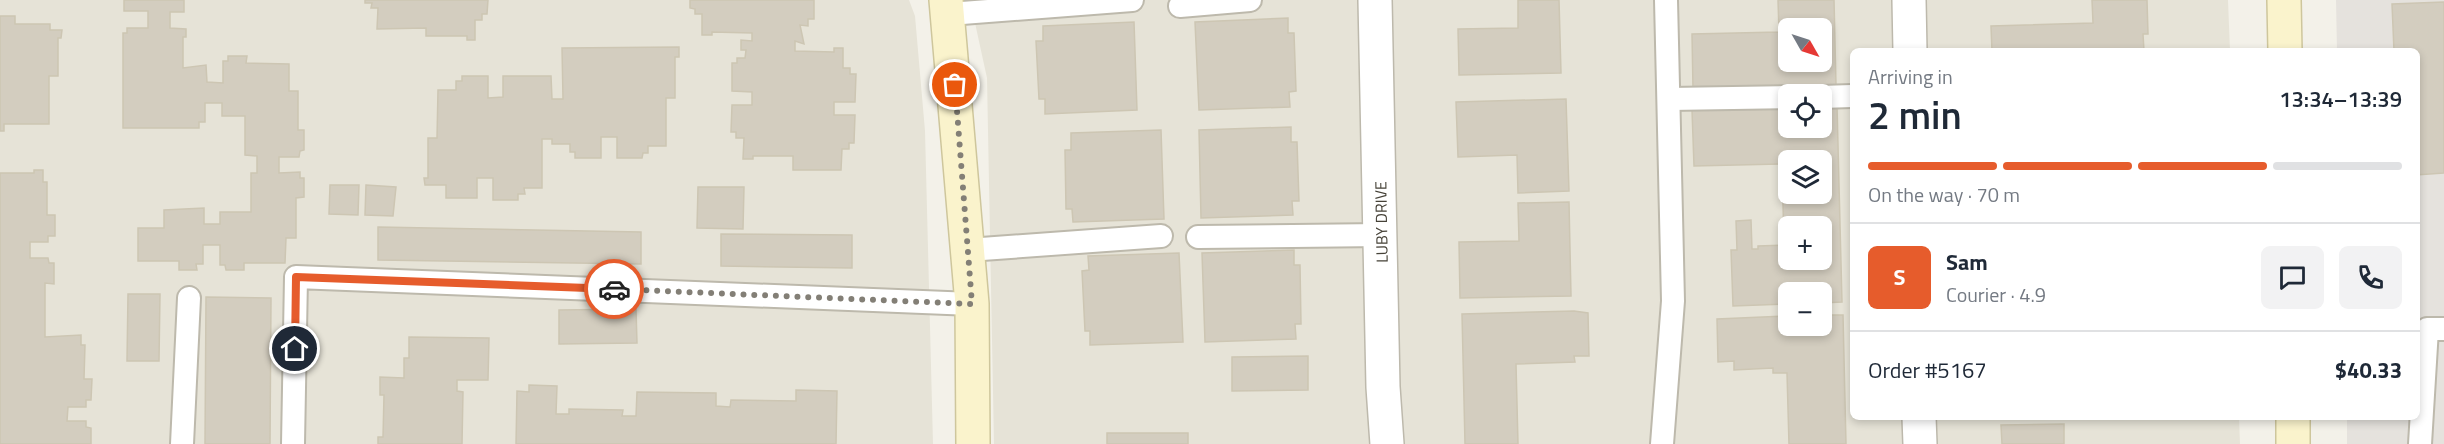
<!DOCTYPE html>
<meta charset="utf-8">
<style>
body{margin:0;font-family:"Titillium Web",sans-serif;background:#f2f2f3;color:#1f2937;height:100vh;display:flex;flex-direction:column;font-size:22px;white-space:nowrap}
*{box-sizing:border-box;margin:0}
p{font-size:20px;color:#747a83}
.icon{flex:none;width:33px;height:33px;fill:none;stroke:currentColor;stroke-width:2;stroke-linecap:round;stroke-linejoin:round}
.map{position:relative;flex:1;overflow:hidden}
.panel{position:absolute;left:1850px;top:48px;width:570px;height:372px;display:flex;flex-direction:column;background:#fff;border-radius:9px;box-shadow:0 3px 9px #0003}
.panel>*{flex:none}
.needle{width:39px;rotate:129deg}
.buttons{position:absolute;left:1778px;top:18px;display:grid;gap:12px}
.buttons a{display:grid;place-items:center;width:54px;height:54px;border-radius:9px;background:#fff;box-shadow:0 3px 9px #0003;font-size:30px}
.pin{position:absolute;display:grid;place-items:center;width:51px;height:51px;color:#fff;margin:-26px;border:3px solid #fff;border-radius:50%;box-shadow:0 2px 6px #0007}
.courier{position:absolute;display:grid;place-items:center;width:60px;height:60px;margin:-30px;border:4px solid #e65c2c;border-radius:50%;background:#fff;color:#222;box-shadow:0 2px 8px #0007}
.overview em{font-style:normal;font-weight:600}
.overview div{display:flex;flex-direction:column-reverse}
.overview{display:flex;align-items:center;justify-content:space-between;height:102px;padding:0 18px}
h1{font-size:39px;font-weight:600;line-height:45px}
.bar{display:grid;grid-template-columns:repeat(4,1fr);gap:9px 6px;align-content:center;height:72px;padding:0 18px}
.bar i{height:8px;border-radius:4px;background:#e0e1e3}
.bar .active{background:#e65c2c}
.bar p{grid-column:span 4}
.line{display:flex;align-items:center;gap:15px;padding:0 18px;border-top:2px solid #e0e1e3}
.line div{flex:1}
.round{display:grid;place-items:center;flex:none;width:63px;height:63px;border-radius:9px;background:#f2f2f3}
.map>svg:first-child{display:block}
.residential{fill:#e6e3d7;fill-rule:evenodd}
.industrial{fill:#e5e2dd}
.building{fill:#d3cdbf;stroke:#cdc6b3;stroke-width:1.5;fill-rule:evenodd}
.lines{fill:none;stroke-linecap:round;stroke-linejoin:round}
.lane-casing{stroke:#bdb9ac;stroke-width:26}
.street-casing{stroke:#bdb9ac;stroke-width:36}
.secondary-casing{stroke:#cec69c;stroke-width:36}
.lane{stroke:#fff;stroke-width:22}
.street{stroke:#fff;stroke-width:33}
.secondary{stroke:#faf3cc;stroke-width:33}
.done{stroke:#837f76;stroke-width:6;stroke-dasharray:0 10.8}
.route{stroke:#e65c2c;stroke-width:8}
.labels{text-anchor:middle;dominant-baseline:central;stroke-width:5;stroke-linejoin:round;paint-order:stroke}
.street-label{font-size:16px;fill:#464238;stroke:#fff}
</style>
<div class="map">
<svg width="2444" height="444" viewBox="0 0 2444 444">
<rect width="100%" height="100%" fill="#f3f1e9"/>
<g class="residential">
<polygon points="0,0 909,0 915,16 925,131 933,444 0,444"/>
<path d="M 970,0 L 2228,0 L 2230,51 L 1852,51 L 1852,417 L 2239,417 L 2240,444 L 994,444 L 987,78 ZM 1788,28 L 1821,28 L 1821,62 L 1788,62 ZM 1788,94 L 1821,94 L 1821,128 L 1788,128 ZM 1788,160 L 1821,160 L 1821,194 L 1788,194 ZM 1788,226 L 1821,226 L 1821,260 L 1788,260 ZM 1788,292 L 1821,292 L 1821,326 L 1788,326 Z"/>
</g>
<polygon class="industrial" points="2336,0 2444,0 2444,444 2347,444 2347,417 2416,417 2416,51 2337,51"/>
<g class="building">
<polygon points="124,0 184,0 184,12 170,12 170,28 186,29 186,37 183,37 183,68 206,65 207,82 223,83 223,61 228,61 228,56 247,56 246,63 289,64 289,91 298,91 298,130 304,130 304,150 300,151 299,157 279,157 279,173 300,172 300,178 304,178 304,197 296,198 296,238 286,238 285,263 244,263 244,270 226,270 225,265 220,265 220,245 203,245 203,264 196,264 197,270 179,270 179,261 138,261 138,228 164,228 164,210 204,208 204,224 220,224 220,212 251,212 251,173 257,173 257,156 245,155 245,116 222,116 222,103 205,103 205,122 199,122 199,128 123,128 123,33 127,33 127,28 148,28 148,11 124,11"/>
<polygon points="365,0 488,0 487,14 482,14 482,20 475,20 475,40 467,40 467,36 426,36 426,28 377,29 378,8 371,8 372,3 365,3"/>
<polygon points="690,0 814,0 814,19 808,19 808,26 800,25 804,44 795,41 795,51 834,52 834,48 843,48 843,68 850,68 850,74 856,74 855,102 834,102 834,115 855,115 854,143 849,143 849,149 842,149 841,170 793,170 793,156 753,156 753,159 743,159 744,138 736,138 736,132 731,132 732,105 752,105 752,92 732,91 732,63 737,63 737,58 745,58 746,50 741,50 741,40 752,41 752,33 712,32 712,35 702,35 702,14 695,14 695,9 690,8"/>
<polygon points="1518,0 1559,0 1561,73 1459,75 1458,29 1518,28"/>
<path d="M 1778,0 L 1834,0 L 1836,85 L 1693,89 L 1692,34 L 1779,32 ZM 1788,28 L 1821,28 L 1821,62 L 1788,62 Z"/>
<polygon points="2092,0 2147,0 2148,34 2143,34 2144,51 1992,51 1991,26 2093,23"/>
<polygon points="2444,2 2444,173 2416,175 2416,51 2394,51 2392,4"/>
<polygon points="0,16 15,16 15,24 50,24 50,30 62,30 61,38 58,38 58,76 49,76 49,124 4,124 4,131 0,131"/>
<polygon points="1288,18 1288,33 1294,33 1296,91 1289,92 1290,107 1199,110 1195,22"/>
<polygon points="1134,22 1137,110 1045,114 1045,99 1039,99 1036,41 1043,41 1043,26"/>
<polygon points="679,47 679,57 675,57 675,98 666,98 666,146 648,146 648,153 643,153 642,158 617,158 617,137 601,137 601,158 575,158 575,152 570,152 570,144 552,144 552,139 542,139 542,188 524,188 525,194 518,194 518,200 493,200 493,178 477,178 477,198 446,198 446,185 425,185 424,178 428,178 428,138 437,138 438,90 456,90 456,81 462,81 462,76 488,76 488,98 503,97 503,76 551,76 552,99 563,99 562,48"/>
<polygon points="1566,99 1569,191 1518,193 1517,155 1458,157 1456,102"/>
<path d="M 1821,106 L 1837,106 L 1842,302 L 1821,303 L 1821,292 L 1788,292 L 1788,304 L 1733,306 L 1731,250 L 1737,250 L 1736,221 L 1751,220 L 1752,249 L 1758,249 L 1758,246 L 1784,245 L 1782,164 L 1694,166 L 1692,110 L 1788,107 L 1788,128 L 1821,128 ZM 1788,160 L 1821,160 L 1821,194 L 1788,194 ZM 1788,226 L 1821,226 L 1821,260 L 1788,260 Z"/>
<polygon points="1291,127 1291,142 1297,142 1299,201 1292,201 1293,215 1201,218 1199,130"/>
<polygon points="1161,130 1164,219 1073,222 1072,209 1066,209 1065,150 1071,150 1071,133"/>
<polygon points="34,170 43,170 43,182 47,182 47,215 55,215 55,236 48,236 48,242 30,242 30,258 48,258 49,263 54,263 54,284 45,283 45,337 81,335 81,345 85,345 84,379 92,379 91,400 86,400 86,407 68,407 67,421 86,421 86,427 91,428 91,444 0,444 0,173 34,173"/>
<polygon points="330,185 359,185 358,215 329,214"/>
<polygon points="366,185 396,187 393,216 365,215"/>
<polygon points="698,187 744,187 743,229 697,228"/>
<polygon points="1569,202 1571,296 1460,298 1459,242 1519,241 1518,203"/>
<polygon points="378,227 641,232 641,264 378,260"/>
<polygon points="721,234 852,235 852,268 721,266"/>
<polygon points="1294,250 1294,265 1300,265 1301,324 1295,324 1296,339 1205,342 1202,253"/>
<polygon points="1179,253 1183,342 1090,345 1090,331 1085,331 1082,271 1089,270 1088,256"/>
<polygon points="128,294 160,294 159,361 127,361"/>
<polygon points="206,297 271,298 270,444 205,444"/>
<polygon points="636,309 637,343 559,344 559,310"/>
<polygon points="1574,311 1588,313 1589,356 1574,356 1575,362 1516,364 1518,444 1465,444 1462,314"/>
<polygon points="1821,315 1843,315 1846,444 1789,444 1787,373 1773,373 1773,368 1734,370 1734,361 1718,362 1717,319 1788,316 1788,326 1821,326"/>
<polygon points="409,337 489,338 488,380 457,380 457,391 463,392 462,444 378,444 378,437 383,437 384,395 380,395 380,377 404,378 404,358 409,358"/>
<polygon points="1308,356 1308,390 1232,391 1232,357"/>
<polygon points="529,385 557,386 556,414 569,414 569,409 623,410 622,416 636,416 637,392 716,393 716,406 730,407 731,400 796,401 796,390 837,391 836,444 516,444 517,391 529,392"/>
<polygon points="2064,424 2064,444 2002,444 2001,425"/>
<rect x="1107" y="433" width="81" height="11"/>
</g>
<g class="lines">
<g class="lane-casing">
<g id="lane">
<polyline points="1180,6 1250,0"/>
<polyline points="949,14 1132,0"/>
<polyline points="1821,97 1852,96"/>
<polyline points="1670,99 1788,97"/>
<polyline points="1198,237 1382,235"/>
<polyline points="968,250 1161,236"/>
<polyline points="182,444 189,298"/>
<polyline points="293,444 296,277 972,304"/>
<polyline points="1662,444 1673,301 1666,0"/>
<polyline points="2420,444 2427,329 2444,329"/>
</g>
</g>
<g class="street-casing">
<g id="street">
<polyline points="1375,0 1383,387 1387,444"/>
<polyline points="1909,0 1910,51"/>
<polyline points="1919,417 1920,444"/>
</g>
</g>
<g class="secondary-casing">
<g id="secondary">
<polyline points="946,0 972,304 973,444"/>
<polyline points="2284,0 2285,51"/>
<polyline points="2293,417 2293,444"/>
</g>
</g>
<use href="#lane" class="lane"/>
<use href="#street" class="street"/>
<use href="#secondary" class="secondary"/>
</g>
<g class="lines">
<polyline class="done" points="614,289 972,304 955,85"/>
<polyline class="route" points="295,349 296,277 614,289"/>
</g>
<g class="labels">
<g class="street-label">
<text transform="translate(1381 222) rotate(-91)">LUBY DRIVE</text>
</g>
</g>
</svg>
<div class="buttons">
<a><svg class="needle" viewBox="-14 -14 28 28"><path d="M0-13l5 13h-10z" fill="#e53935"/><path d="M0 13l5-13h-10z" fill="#747a83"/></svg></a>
<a><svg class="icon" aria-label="locate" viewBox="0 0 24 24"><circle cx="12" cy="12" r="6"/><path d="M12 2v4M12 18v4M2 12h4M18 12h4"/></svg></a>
<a><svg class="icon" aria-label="layers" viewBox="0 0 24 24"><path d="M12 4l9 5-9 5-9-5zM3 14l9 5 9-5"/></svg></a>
<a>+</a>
<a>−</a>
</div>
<div class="pin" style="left:955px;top:85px;background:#ea580c"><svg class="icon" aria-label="bag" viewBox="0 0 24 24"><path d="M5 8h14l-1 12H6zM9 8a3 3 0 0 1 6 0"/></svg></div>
<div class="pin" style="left:295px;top:349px;background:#1f2937"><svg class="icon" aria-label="home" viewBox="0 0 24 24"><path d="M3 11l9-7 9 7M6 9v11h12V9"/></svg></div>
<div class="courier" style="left:614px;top:289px"><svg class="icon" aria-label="car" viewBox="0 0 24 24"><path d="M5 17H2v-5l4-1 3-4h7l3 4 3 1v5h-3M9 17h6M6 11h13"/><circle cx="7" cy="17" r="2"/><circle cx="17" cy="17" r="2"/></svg></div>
<section class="panel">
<div class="overview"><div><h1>2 min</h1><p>Arriving in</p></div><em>13:34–13:39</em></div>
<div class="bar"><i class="active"></i><i class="active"></i><i class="active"></i><i></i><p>On the way · 70 m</p></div>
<div class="line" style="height:108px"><b class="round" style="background:#e65c2c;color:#fff">S</b><div><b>Sam</b><p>Courier · 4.9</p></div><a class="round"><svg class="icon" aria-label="chat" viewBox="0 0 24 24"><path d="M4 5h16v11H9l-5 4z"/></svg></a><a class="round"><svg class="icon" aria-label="phone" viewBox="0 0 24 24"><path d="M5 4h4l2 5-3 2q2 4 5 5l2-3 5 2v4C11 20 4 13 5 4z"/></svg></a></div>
<div class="line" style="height:78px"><div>Order #5167</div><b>$40.33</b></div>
</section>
</div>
